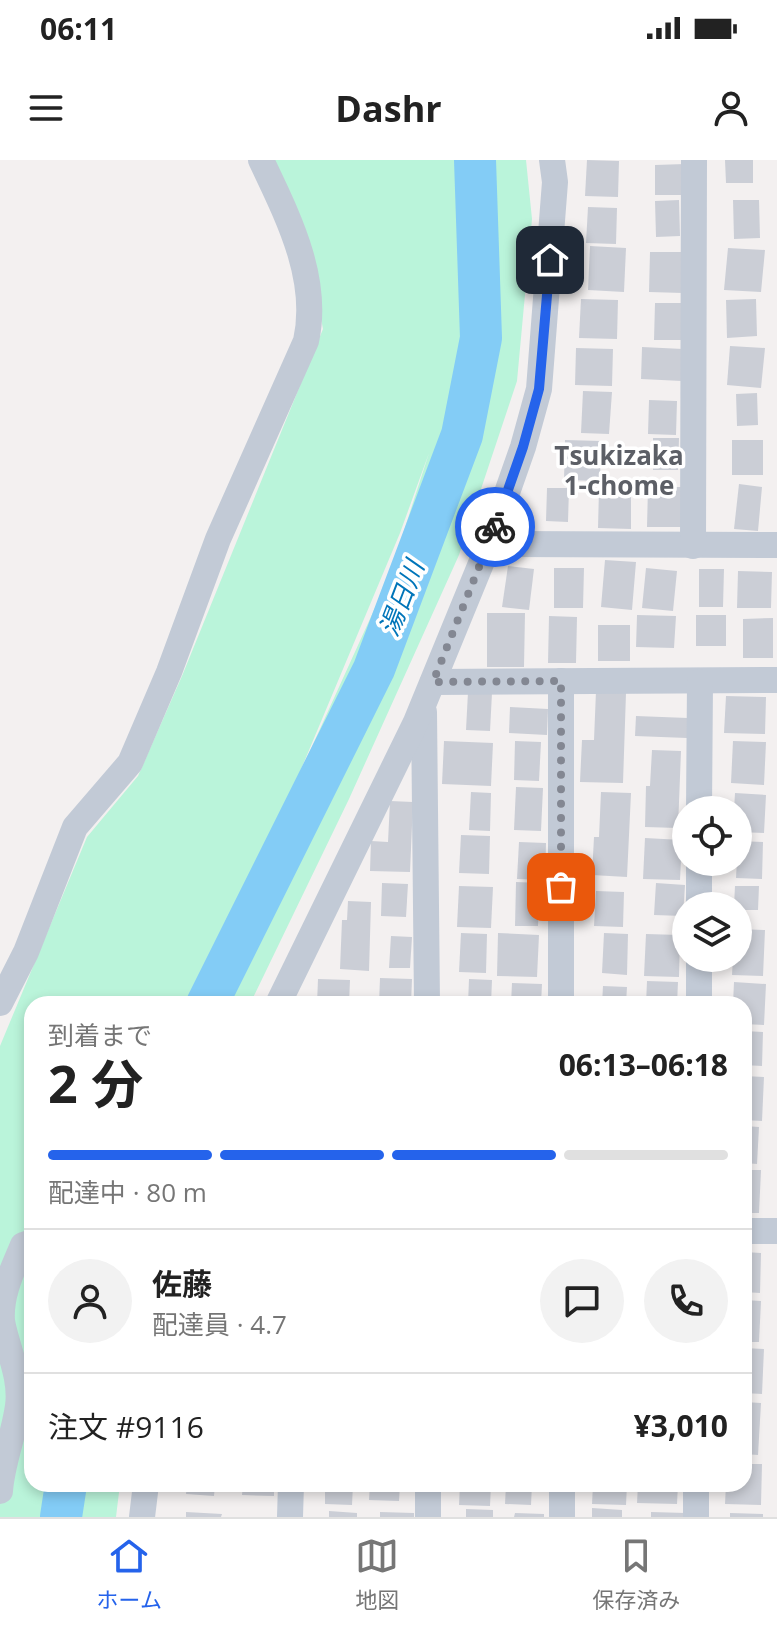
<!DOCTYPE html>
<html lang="ja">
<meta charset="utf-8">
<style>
body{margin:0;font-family:"Open Sans","Noto Sans JP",sans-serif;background:#f2f2f2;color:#222;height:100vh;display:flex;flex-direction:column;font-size:30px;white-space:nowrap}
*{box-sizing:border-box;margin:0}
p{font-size:26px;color:#767676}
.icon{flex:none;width:44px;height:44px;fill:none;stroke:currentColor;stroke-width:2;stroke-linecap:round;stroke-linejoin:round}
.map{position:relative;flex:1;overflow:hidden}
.details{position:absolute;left:24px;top:836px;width:728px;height:496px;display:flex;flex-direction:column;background:#fff;border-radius:24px;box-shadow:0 4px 12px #0003}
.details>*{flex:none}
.buttons{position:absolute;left:672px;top:636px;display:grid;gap:16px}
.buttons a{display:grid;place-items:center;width:80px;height:80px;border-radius:50%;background:#fff;box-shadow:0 4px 12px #0003;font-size:40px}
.pin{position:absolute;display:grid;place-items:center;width:68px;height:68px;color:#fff;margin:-34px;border-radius:16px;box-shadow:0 4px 12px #0006}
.courier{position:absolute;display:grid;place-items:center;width:80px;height:80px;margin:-40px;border:6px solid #2563eb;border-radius:50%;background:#fff;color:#222;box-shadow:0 2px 10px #0007}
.head em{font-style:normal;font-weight:700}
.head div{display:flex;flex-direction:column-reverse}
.head{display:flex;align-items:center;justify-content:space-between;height:136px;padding:0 24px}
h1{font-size:52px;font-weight:700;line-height:60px}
.bar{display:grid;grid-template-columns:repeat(4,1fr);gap:12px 8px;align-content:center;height:96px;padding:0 24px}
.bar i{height:10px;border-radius:6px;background:#e0e0e0}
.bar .selected{background:#2563eb}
.bar p{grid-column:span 4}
.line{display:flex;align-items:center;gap:20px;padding:0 24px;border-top:2px solid #e0e0e0}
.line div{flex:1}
.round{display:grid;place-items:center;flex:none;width:84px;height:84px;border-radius:42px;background:#f2f2f2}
.status{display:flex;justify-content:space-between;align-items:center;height:56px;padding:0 40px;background:#fff;direction:ltr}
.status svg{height:22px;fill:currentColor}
header{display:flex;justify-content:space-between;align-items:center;height:104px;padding:0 24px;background:#fff;font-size:36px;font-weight:700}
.menu{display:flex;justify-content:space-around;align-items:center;height:112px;border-top:2px solid #e0e0e0;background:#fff;font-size:22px;color:#767676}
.menu a{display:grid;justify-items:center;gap:4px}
.menu .selected{color:#2563eb}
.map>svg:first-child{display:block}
.green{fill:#baf4da;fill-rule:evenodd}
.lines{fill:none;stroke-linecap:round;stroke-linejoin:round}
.river{stroke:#83ccf6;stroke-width:42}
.building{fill:#cbced6}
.street{stroke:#c2cad6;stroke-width:26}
.done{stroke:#838792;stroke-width:8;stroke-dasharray:0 14.4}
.route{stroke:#2563eb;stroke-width:10}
.labels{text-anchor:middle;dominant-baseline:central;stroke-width:7;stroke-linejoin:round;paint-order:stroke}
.neighbourhood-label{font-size:26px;font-weight:bold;fill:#5c5f66;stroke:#fff}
.water-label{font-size:26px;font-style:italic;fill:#0075b9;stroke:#fff}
</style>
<div class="status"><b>06:11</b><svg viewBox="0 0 49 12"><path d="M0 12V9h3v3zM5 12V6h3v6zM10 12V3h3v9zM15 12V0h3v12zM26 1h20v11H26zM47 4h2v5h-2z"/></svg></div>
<header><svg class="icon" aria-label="menu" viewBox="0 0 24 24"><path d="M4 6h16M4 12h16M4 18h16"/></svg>Dashr<svg class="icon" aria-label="person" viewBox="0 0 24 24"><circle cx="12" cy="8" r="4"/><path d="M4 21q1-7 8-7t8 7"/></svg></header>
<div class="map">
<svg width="777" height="1357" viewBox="0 0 777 1357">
<rect width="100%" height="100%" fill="#f3f0f0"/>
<path class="green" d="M 273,0 L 526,0 L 532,59 L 517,221 L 459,395 L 349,639 L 250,844 L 32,844 L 32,1324 L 120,1324 L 116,1357 L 0,1357 L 0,886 L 87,677 L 138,616 L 182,516 L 323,169 L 308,91 ZM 429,293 L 389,417 L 294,626 L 400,373 Z"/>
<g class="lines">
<g class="river">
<polyline points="207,844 374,509 462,275 481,178 475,0"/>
<polyline points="61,1357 66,1324"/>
</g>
</g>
<g class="building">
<polygon points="587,0 619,1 618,37 585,36"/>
<polygon points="725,0 753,0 753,23 726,23"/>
<polygon points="685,4 685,35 655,35 655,5"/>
<polygon points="679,40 680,76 656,77 655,41"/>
<polygon points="733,40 759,40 760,78 734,79"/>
<polygon points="588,47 617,48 616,84 586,83"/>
<polygon points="590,86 626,88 624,132 588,130"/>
<polygon points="728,88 765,90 761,132 724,130"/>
<polygon points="650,92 684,92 683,133 649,132"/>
<polygon points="581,139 618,140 617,179 579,178"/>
<polygon points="756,139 757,176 727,178 726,140"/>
<polygon points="655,143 684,143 683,180 654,180"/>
<polygon points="730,186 765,188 761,228 727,225"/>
<polygon points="642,187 683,189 682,221 641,219"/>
<polygon points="576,188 613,189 612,226 575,225"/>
<polygon points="583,231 612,232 609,274 581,273"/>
<polygon points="757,233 758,265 737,266 736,234"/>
<polygon points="649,240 677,241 676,275 648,274"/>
<polygon points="653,278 679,278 678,310 653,310"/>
<polygon points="565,280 601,281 600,321 564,320"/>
<rect x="732" y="280" width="31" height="35"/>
<polygon points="739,324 762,327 758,371 734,369"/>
<polygon points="648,327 682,327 682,367 647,367"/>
<polygon points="547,328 569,328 568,362 546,361"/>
<polygon points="599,329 631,329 631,369 598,368"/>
<polygon points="605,400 636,402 632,450 601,447"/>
<polygon points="508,406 534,409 529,450 502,447"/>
<polygon points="554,408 584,408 583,448 554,448"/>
<polygon points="646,408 677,411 673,451 642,448"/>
<polygon points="699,409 724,409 723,447 699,447"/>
<polygon points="738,411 772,412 771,448 737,448"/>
<polygon points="487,453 525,453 524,507 487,507"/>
<polygon points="637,455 676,456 674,488 636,487"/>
<rect x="696" y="455" width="30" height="31"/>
<polygon points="549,456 577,457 576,503 548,503"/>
<polygon points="773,458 773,498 743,498 743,459"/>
<rect x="598" y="465" width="32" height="36"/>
<polygon points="596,531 626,533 623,623 580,622 582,580 594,580"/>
<polygon points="468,532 492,533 490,571 466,570"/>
<polygon points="726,536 766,537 765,574 724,573"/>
<polygon points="510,547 548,549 547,575 509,573"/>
<polygon points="636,556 688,558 687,578 635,576"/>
<polygon points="444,581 493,583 491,626 442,624"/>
<polygon points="515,581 541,582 539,621 514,620"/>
<polygon points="733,581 766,582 764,625 731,623"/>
<polygon points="652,590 681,591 678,668 645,667 646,626 650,626"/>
<polygon points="516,627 543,628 541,671 514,670"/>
<polygon points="471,632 491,633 490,671 469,670"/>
<polygon points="601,632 631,633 627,717 592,715 594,677 599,677"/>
<polygon points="735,633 766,635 764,673 738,672 738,650 734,650"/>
<polygon points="390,641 413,642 410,712 370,711 371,681 388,682"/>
<polygon points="461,675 490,676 489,714 459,713"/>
<polygon points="645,678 682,680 680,720 643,719"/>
<polygon points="738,681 763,682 762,719 736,718"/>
<polygon points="519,682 546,683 545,720 517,719"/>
<polygon points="516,722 540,723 538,766 515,766"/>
<polygon points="382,723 408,724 406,757 381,756"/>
<polygon points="656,723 685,725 683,756 654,755"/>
<polygon points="459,726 493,727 491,768 457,767"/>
<polygon points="735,726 759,726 758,750 738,750 738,746 734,746"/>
<polygon points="596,731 624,732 623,767 594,766"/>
<polygon points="348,741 371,742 369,811 340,809 342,760 347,760"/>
<polygon points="738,769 765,770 763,816 732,815 733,798 738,798"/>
<polygon points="461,773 487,774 486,813 459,812"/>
<polygon points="498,773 539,775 537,817 497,816"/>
<polygon points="604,773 628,774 627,815 602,813"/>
<polygon points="646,774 680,775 679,817 644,816"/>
<polygon points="391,776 412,777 410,808 389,808"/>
<polygon points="380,818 412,819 411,844 379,844"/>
<polygon points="318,819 350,820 349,844 317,844"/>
<polygon points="469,819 492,820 491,844 468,844"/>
<polygon points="647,821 678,822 677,844 646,844"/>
<polygon points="734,822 766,824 764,865 744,864 744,844 733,844"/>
<polygon points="512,823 542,824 541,844 511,844"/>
<polygon points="603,826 627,827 626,844 602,844"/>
<polygon points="744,871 763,872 762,906 744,905"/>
<polygon points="744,916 764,917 762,961 744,960"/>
<polygon points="744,966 759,967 757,1004 744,1003"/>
<polygon points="744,1010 761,1010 759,1053 744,1053"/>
<polygon points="744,1092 761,1093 760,1133 744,1132"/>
<polygon points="744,1140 761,1141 759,1182 744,1182"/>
<polygon points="744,1188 764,1189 762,1234 744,1233"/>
<polygon points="744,1242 761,1243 758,1295 744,1294"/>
<polygon points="744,1304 762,1304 761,1345 725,1344 726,1324 744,1324"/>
<polygon points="187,1324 215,1324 214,1336 186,1334"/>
<polygon points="243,1324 274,1324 274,1336 242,1335"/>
<polygon points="325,1324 353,1324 352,1345 325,1344"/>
<polygon points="370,1324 400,1324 399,1341 369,1340"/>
<polygon points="460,1324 491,1324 490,1346 459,1345"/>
<polygon points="506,1324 532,1324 531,1345 505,1344"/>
<polygon points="593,1324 627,1324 626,1345 592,1344"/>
<polygon points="638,1324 678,1324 677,1344 637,1343"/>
<polygon points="592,1348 622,1350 622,1357 592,1357"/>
<polygon points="466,1349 493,1350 493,1357 466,1357"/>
<polygon points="329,1351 357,1353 357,1357 329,1357"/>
<polygon points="186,1352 222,1354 221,1357 186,1357"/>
<polygon points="380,1352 414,1353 414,1357 380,1357"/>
<polygon points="651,1352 686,1353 686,1357 651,1357"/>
<polygon points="515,1353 544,1354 544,1357 514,1357"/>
<polygon points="730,1353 763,1354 763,1357 730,1357"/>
</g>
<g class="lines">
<g class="street">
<polyline points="489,384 777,385"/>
<polyline points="693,386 694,0"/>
<polyline points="561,521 561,844"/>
<polyline points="433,522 777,520"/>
<polyline points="424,552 427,844"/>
<polyline points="699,650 700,522"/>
<polyline points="699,746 699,702"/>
<path d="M 0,843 L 26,792 L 75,667 L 130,603 L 169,512 L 218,379 L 306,181 C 320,118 287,55 261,0"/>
<polyline points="278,844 416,562 489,384 523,287 539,229 555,22 552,0"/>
<polyline points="699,844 699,798"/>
<polyline points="744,1071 777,1071"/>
<polyline points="562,1324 562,1357"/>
<path d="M 0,1331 C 2,1302 14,1275 18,1246 C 22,1217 7,1189 2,1161 C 0,1134 13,1109 23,1085 L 32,1082"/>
<polyline points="142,1357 146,1324"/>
<polyline points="290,1357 291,1324"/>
<polyline points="428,1357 428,1324"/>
<polyline points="696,1357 696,1324"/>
</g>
</g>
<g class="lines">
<polyline class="done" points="495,367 433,522 561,521 561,727"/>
<polyline class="route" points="495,367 523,287 539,229 550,100"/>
</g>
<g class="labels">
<g class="neighbourhood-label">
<text x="619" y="295">Tsukizaka<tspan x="619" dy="30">1-chome</tspan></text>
</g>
<g class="water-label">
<text transform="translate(401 438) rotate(-69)">湯日川</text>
</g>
</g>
</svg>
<div class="buttons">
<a><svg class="icon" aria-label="locate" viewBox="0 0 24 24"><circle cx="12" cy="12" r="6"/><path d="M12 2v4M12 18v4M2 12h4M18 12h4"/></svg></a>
<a><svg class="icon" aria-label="layers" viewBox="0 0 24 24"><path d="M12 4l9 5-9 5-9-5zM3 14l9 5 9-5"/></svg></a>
</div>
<div class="pin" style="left:561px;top:727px;background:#ea580c"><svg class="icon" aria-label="bag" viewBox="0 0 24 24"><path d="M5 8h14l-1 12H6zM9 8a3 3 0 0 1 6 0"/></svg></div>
<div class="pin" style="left:550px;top:100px;background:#1f2937"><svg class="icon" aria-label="home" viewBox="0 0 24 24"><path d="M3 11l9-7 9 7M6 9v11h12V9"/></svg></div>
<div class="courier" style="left:495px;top:367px"><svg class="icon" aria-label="bike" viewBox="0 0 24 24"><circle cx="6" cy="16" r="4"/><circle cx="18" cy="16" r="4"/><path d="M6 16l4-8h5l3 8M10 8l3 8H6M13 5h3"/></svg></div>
<section class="details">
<div class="head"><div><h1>2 分</h1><p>到着まで</p></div><em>06:13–06:18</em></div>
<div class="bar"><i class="selected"></i><i class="selected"></i><i class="selected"></i><i></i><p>配達中 · 80 m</p></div>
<div class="line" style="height:144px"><a class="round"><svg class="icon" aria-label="person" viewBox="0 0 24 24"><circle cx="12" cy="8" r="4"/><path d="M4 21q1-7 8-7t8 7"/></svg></a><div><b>佐藤</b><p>配達員 · 4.7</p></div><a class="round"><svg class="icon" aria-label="chat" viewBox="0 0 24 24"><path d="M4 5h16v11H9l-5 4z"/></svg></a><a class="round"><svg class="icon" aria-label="phone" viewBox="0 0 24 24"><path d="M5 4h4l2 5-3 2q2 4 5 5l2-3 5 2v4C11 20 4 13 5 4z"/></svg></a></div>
<div class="line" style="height:104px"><div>注文 #9116</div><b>¥3,010</b></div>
</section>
</div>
<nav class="menu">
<a class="selected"><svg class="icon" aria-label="home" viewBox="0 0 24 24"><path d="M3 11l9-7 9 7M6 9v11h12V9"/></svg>ホーム</a>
<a><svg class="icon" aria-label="map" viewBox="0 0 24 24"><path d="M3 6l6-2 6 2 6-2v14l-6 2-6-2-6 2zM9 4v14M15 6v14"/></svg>地図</a>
<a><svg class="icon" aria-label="saved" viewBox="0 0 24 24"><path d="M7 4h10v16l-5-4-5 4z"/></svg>保存済み</a>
</nav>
